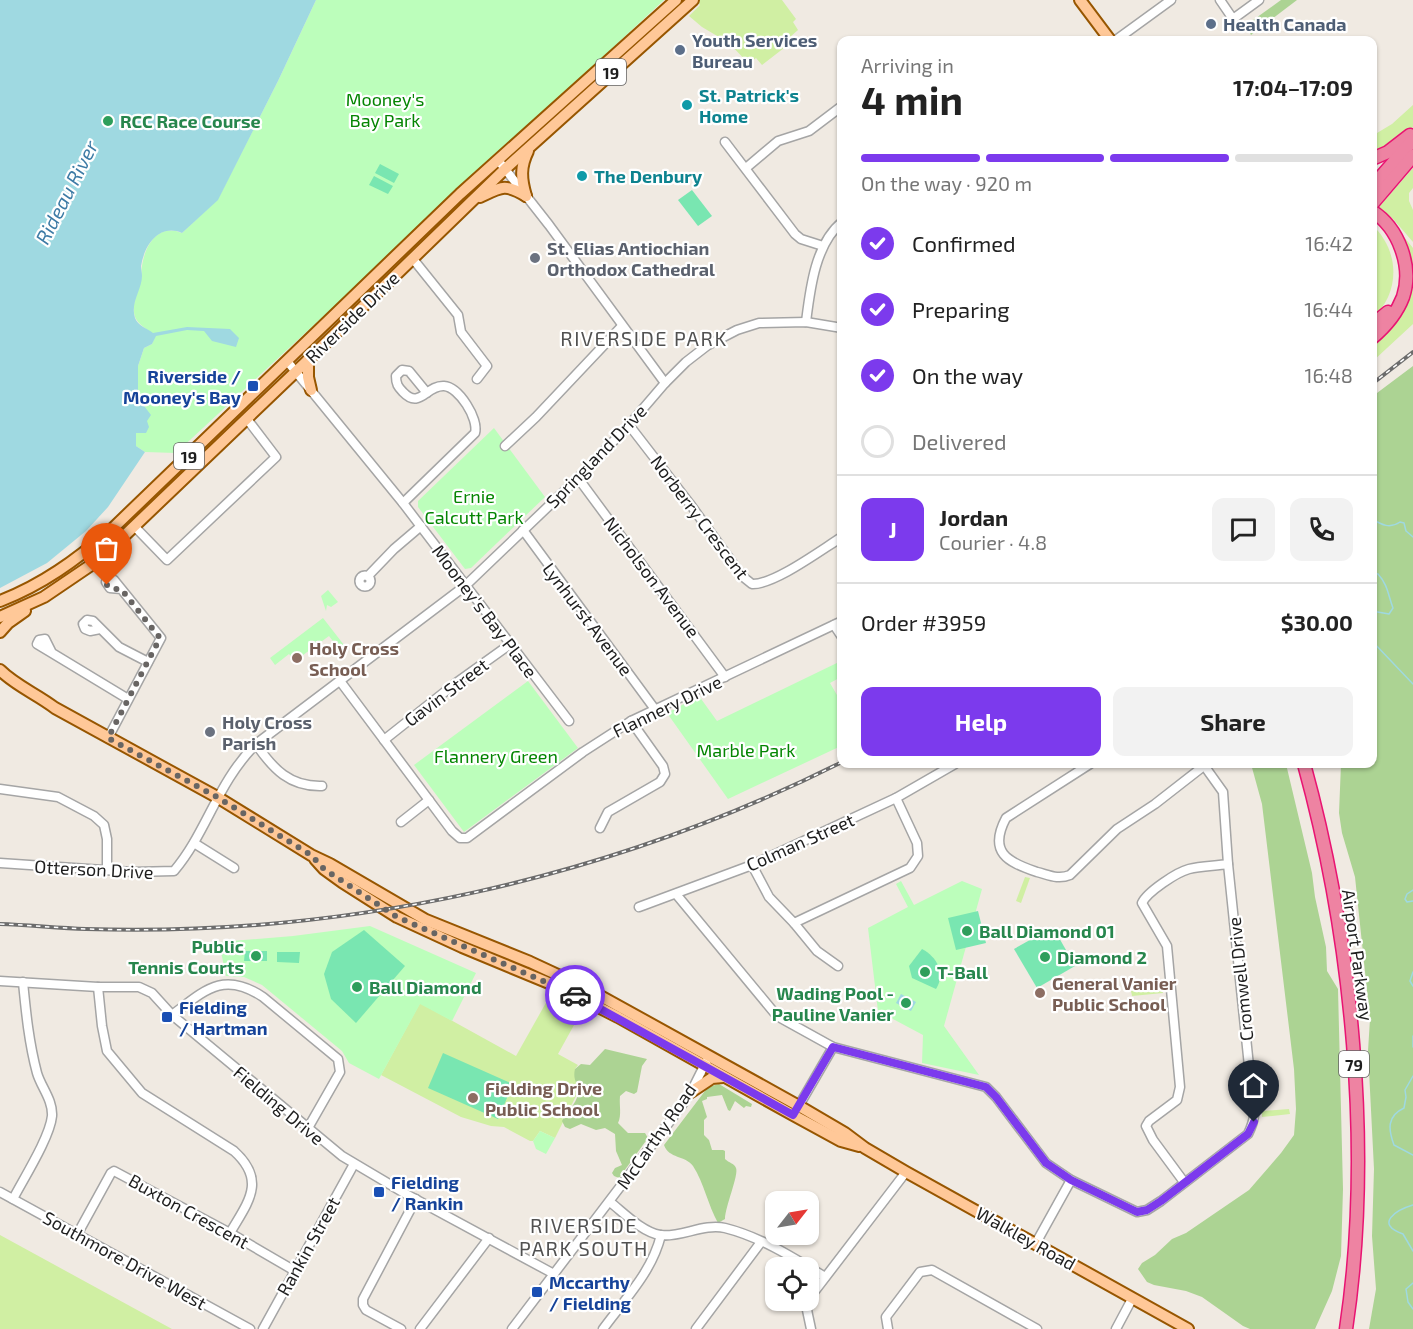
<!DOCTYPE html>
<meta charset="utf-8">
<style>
body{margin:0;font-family:"Exo 2",sans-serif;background:#f2f2f2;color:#222;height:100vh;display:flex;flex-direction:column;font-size:22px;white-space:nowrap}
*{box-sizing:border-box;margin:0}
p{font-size:20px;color:#767676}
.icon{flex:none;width:33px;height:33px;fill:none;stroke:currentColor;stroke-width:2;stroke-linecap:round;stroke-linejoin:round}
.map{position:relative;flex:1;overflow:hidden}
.drawer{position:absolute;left:837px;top:36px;width:540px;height:732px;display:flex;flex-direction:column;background:#fff;border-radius:12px;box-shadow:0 2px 4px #0004}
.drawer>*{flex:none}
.needle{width:39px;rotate:59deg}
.buttons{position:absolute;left:765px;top:1191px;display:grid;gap:12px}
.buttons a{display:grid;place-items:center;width:54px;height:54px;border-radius:12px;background:#fff;box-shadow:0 2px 4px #0004;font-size:30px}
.pin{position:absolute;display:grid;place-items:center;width:51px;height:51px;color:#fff;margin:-62px -26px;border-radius:50% 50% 50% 0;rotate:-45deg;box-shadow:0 0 6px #0007}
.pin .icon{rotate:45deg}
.courier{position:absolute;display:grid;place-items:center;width:60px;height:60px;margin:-30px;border:4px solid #7c3aed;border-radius:50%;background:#fff;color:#222;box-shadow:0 2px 8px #0007}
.headline em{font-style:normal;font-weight:700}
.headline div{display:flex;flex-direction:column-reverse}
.headline{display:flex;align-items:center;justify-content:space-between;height:102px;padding:0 24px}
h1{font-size:39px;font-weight:700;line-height:45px}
.bar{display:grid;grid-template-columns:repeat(4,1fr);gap:9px 6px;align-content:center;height:72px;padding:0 24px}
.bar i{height:8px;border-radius:4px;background:#e0e0e0}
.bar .current{background:#7c3aed}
.bar p{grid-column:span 4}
.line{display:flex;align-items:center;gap:15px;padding:0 24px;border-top:2px solid #e0e0e0}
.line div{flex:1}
.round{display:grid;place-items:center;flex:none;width:63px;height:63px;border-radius:12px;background:#f2f2f2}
ol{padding:0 24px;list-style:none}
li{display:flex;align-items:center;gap:18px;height:66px}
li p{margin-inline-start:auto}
li .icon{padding:6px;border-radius:50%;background:#7c3aed;color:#fff;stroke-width:4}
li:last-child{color:#767676}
li i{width:33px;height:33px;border:3px solid #e0e0e0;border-radius:50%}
.action{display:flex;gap:12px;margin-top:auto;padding:12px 24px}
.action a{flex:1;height:69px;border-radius:12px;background:#7c3aed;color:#fff;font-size:24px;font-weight:700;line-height:69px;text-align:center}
.action a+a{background:#f2f2f2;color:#222}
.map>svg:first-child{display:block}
.grass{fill:#d0efa3}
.forest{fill:#acd393}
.park{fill:#bcfebb}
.pitch{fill:#79e6b1}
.water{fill:#9fd9e1}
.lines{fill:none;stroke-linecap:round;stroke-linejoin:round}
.stream{stroke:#9fd9e1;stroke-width:1.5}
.minor-casing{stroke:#a5a5a5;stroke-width:11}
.major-casing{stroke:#975600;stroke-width:14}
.highway-casing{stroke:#e91472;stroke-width:15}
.minor{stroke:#fff;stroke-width:8}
.major{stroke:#ffc898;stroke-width:10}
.highway{stroke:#ee83a2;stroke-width:12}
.rail-casing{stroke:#6c6c6c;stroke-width:4}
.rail{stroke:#fff;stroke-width:1.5;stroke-dasharray:4.5;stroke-linecap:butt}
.done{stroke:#686563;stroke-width:6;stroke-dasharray:0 10.8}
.route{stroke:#7c3aed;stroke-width:8}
.service-dot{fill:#5c6f8a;stroke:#fff;stroke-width:2}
.culture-dot{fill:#0f9aa8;stroke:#fff;stroke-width:2}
.leisure-dot{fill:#2e9e5b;stroke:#fff;stroke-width:2}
.worship-dot{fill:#6b7280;stroke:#fff;stroke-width:2}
.transit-dot{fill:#1a4fb4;stroke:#fff;stroke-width:2}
.education-dot{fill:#8d6e63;stroke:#fff;stroke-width:2}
.labels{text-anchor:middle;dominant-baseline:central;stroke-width:4.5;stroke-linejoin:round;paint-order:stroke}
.shield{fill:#fff;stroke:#626262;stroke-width:1.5}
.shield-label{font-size:16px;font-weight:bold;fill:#1e1e1e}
.service-label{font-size:18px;font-weight:bold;fill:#4e5e75;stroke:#fff;text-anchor:start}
.culture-label{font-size:18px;font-weight:bold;fill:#0d838f;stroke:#fff;text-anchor:start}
.park-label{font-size:18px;fill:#048502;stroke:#fff}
.leisure-label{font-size:18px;font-weight:bold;fill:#27864d;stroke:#fff;text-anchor:start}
.worship-label{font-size:18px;font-weight:bold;fill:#5b616d;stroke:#fff;text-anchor:start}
.street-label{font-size:18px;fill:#1e1e1e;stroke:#fff}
.transit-label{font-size:18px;font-weight:bold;fill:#164399;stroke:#fff;text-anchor:start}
.education-label{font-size:18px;font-weight:bold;fill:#785e54;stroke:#fff;text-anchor:start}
.water-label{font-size:20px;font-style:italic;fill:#3d7ba5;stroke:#fff}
.neighbourhood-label{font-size:20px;letter-spacing:1.5px;fill:#515151;stroke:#fff}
</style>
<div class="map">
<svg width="1413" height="1329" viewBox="0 0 1413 1329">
<rect width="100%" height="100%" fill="#f0eae2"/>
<g class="grass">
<polygon points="699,0 782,0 796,19 793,22 798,30 790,37 793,41 762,65 756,58 749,64 729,43 702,27 689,16 700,5 697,2"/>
<polygon points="1413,105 1413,127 1401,137 1373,155 1372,136 1392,124"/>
<polygon points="1413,168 1413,188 1409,193 1409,201 1413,210 1413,242 1394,220 1379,207"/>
<polygon points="1391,221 1413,248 1413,324 1373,361 1372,344 1388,330 1403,312 1408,296"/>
<path d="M 1372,225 C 1400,250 1401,294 1372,318 Z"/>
<polygon points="1025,877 1030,878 1021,903 1016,901"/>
<polygon points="1162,988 1163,993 1132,996 1131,991"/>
<polygon points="552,992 584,1007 558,1054 578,1065 575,1069 578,1092 555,1138 540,1131 533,1141 530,1141 504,1127 491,1126 461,1117 381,1075 420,1003 516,1056"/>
<polygon points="1289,1109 1290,1114 1262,1117 1262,1111"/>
<polygon points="0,1235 150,1317 172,1329 0,1329"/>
</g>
<g class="forest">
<polygon points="1281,0 1297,0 1251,35 1247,28 1249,23"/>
<polygon points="1413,366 1413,1329 1369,1329 1376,1289 1372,1236 1374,1169 1368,1051 1370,1019 1355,877 1342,833 1339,813 1341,764 1372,764 1373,396"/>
<polygon points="1251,764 1286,764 1312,873 1315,897 1326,947 1327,971 1338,989 1343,1189 1341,1256 1332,1291 1315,1329 1250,1329 1243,1326 1202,1297 1186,1291 1154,1285 1147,1282 1138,1269 1142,1263 1155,1255 1172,1239 1186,1233 1249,1190 1281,1153 1294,1135 1296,1109 1294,1069 1262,804"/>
<path d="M 605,1049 L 647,1059 L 642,1066 L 637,1092 L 634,1094 L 626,1091 L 620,1096 C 619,1105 622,1115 618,1123 L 628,1133 L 645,1133 L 648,1138 L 619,1178 L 614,1176 L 612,1173 L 615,1168 L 622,1165 L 616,1151 L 615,1134 L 605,1128 L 596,1130 L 581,1124 L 570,1129 L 565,1127 L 562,1121 C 567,1112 576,1104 578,1094 C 580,1084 572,1082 575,1069 L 581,1064 L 590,1065 Z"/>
<path d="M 719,1084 L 752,1104 L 751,1107 L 746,1106 L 744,1108 L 735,1101 L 730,1111 L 728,1110 L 722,1095 L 707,1097 L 707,1099 L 702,1101 L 707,1117 L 704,1120 L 704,1135 L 709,1140 L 712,1150 L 723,1150 L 725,1151 L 725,1159 C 729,1163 734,1163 736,1168 C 739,1175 725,1207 725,1219 L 718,1223 C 708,1205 704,1183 693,1166 C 685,1155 669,1159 664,1145 L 708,1087 Z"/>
</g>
<g class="park">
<path d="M 316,0 L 664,0 L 176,453 L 145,452 L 136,446 L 136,432 L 147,422 L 144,404 L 138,398 L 138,366 L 144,348 L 152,344 L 155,336 C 149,330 138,325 135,317 C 131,305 138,291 141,280 C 142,275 141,271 142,266 C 145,245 158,223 182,233 L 218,199 L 278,81 Z"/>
<polygon points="494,428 545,497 471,568 465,569 418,507 418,501"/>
<polygon points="328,590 338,602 331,607 327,605 326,611 321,596"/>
<polygon points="323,618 344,645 339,649 329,636 299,658 297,656 293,659 289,654 275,665 270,658"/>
<polygon points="841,661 841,677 830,683 841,702 841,746 728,799 667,713 699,696 717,721"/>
<polygon points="528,681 578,748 464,832 414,765"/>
<polygon points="901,881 914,905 962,881 982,889 944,1026 979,1075 922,1063 923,1035 878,1011 868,928 908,907 896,884"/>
<polygon points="370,926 476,973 452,1021 420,1004 379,1079 349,1063 342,1051 262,985 244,977 226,976 219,942 293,936"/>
<polygon points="540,1131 555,1138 546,1154 536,1149 533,1141"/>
</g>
<g class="pitch">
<polygon points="380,164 399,174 394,183 375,173"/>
<polygon points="374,176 393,186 388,194 369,185"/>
<polygon points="692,190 712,216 698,226 678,200"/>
<polygon points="978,911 986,943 956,950 948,918"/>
<polygon points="1053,927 1075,966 1037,988 1014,949"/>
<polygon points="364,930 405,966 356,1023 331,999 324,974 332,952"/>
<path d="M 922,949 C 937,957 946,973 936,989 L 912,978 L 909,966 Z"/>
<polygon points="245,951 267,951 267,961 244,961"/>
<polygon points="277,952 300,952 299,963 277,962"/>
<polygon points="443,1053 513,1084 498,1119 428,1088"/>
</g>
<g class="water">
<path d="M 0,0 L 316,0 L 278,81 L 218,200 L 182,233 C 159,223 144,246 141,266 C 141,269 142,273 142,276 C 142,289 130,303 135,318 C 138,326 147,328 153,333 L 187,327 L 230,329 L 239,338 L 236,347 L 212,341 L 204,331 L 187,330 L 156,336 L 152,344 L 144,348 L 138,366 L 138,398 L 151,415 L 147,421 L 149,427 L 146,433 L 136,433 L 136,446 L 145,452 L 108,507 L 86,531 L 47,563 L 0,588 Z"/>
<polygon points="901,994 916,1002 911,1011 896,1003"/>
</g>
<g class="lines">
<g class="stream">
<path d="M 1372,519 C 1382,525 1390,529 1400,522 L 1404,523 L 1406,531 L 1413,537"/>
<path d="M 1372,573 L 1378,574 C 1388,585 1388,595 1393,608 L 1389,614 L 1372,611"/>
<polyline points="1372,641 1413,684"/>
<polyline points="1413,890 1407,894 1405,899 1407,902 1413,901"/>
<polyline points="1413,972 1410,981 1413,986"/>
<polyline points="1413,1036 1413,1047"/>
<path d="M 1413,1076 L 1405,1090 L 1406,1097 L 1404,1108 C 1387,1116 1388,1129 1394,1145 L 1413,1155"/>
<path d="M 1413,1205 C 1396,1210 1374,1224 1403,1234 L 1413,1251"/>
<polyline points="1413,1283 1406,1289 1408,1302 1413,1309"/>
</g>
<g class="minor-casing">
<g id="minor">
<polyline points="1220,0 1233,19 1259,0"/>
<polyline points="1116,40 1171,0"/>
<polyline points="725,142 795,234 801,239 823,246"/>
<polyline points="498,160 549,225 665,383"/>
<polyline points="746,168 778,141 809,131 842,106"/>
<polyline points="413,259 458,315 461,332 487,366 477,379"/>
<path d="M 806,322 C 810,290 815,244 842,222"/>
<polyline points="287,361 403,503 569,721"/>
<path d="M 629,425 L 690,504 L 742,576 L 752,584 C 774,585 821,550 842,537"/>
<polyline points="505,446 536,417 622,326"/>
<polyline points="578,478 725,677"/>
<path d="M 403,503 L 475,433 C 479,419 459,387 444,386 C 426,385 420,410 403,392 C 398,387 396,384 396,376 L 402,370 L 409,371 L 427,393"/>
<polyline points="135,527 167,560 276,457 247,419"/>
<polyline points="523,530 654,708"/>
<circle cx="365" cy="581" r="5.5"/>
<polyline points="368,576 394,549 421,526"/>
<polyline points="834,625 842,637"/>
<polyline points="100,629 90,631 85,629 83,624 87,620 93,621 119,647 148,662"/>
<polyline points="52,653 37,644 39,640 45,639 52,653 128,699"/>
<polyline points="340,681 452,831 460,838 467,838 583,752 631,721 842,621"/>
<polyline points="108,738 161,638 114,580 111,579 106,582 110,588 121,589"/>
<polyline points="384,740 456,683 509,645"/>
<path d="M 256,744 C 273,769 290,787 322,786"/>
<path d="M 1090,764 L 1006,818 C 988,852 1007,862 1037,872 C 1049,875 1058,880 1070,875 L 1117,829 L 1155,804 L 1205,765"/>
<polyline points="0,789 58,797 94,816 104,825 107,839 107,869"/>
<polyline points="401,822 429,800"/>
<polyline points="600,828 608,812 660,782 665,774 663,766 631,721"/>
<polyline points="194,843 234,868"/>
<path d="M 0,863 L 133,872 L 174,871 C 207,832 217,783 256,744 L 465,586 L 578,478 L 629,425 L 665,383 L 686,362 L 708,345 L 737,330 L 759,323 L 806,322 L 842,328"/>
<polyline points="752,865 769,897 794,923 817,951 838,966"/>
<path d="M 676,894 L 777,1016 L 833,1047 L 986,1087 L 996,1097 L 1046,1163 L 1071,1180 L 1137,1212 L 1147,1210 L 1161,1201 L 1248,1134 C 1255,1120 1256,1110 1252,1095 L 1228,864 L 1223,792 L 1203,764"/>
<polyline points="639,907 752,865 896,798 955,764"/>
<polyline points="794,923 910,868 918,856 917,843 896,798"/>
<polyline points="0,981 98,987 139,987 152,993 172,1015 342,1156 406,1194 554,1274"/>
<path d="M 98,987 L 102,1026 L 107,1051 L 142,1093 L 234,1151 C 267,1181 248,1202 230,1233"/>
<path d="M 172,1015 C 204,991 223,970 263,997 L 338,1059 L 340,1072 L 308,1128"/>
<polyline points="797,1109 833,1047"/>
<path d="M 1184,1182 L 1153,1140 L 1146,1126 L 1149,1121 L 1177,1100 L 1180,1087 L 1167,946 L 1142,903 C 1147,892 1177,872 1189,869 C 1201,866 1215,866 1228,864"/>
<polyline points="0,1192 250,1329"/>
<path d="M 13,1199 C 24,1178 50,1137 52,1116 C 53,1100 41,1087 37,1073 C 29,1043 26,1013 23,982"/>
<path d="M 610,1202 C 624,1213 642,1232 660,1235 C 680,1238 704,1223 725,1228 C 761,1237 794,1258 825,1277"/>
<polyline points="78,1233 111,1173 114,1171 230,1233 295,1271"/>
<polyline points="1036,1243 1071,1180"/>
<polyline points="263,1329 354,1164"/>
<polyline points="401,1329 366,1310 363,1305 363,1299 416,1199"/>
<polyline points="420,1329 489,1238"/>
<polyline points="512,1329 680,1108 691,1092 707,1060"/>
<path d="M 603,1329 C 625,1299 652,1272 661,1235"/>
<polyline points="696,1329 761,1242"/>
<polyline points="811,1329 807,1310 811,1296 906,1172"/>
<polyline points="888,1329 886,1317 920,1272 932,1270 1037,1329"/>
<polyline points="1116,1329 1132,1299"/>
</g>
</g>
<g class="major-casing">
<g id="major">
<polyline points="1080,0 1110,40"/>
<path d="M 526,196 C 521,179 520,167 528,151"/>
<path d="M 480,197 C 501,187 505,183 526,196"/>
<polyline points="308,360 308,377 311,390"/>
<path d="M 0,601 C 42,585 76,560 110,531 L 460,194 L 676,0"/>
<polyline points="0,617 44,597 100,559 308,360 505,169 693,0"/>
<polyline points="0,632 8,623 25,611"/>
<path d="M 0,670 C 16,686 37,694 55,708 L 217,797 L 311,855 L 330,864 L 426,920 L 530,962 L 586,988 L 799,1106 L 845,1133 L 865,1148 L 906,1172 L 1188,1329"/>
<polyline points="315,859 324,869 342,882 397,917 462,947 561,988 618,1017 793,1115 841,1141 859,1146"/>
<polyline points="691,1092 712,1078 723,1077"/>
</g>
</g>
<g class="highway-casing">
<g id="highway">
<polyline points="1372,159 1388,152 1410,135"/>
<polyline points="1372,187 1413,140"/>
<polyline points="1372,204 1413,156"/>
<path d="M 1372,211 C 1399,228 1413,267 1403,297 C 1397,313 1385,327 1372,338"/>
<polyline points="1372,325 1388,312"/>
<path d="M 1304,764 C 1352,938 1373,1150 1346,1329"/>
</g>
</g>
<use href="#minor" class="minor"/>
<use href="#major" class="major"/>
<use href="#highway" class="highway"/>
<g class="rail-casing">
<g id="rail">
<polyline points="1372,384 1413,352"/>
<path d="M 0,924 C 29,925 57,928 86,929 C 347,937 609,879 842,762"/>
</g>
</g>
<use href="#rail" class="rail"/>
</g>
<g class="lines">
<polyline class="done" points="107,585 112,589 121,589 160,638 108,738 217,797 311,855 324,869 397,917 575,995"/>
<polyline class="route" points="575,995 793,1115 833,1047 986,1087 996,1097 1046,1163 1071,1180 1137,1212 1147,1210 1161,1201 1248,1134 1254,1122"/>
</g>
<g class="service-dot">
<circle cx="1211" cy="24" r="6"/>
<circle cx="680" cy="50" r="6"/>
</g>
<g class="culture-dot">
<circle cx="687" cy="105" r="6"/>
<circle cx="582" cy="176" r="6"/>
</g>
<g class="leisure-dot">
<circle cx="108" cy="121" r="6"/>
<circle cx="967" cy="931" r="6"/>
<circle cx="256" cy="956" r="6"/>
<circle cx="1045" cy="957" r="6"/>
<circle cx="925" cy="972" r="6"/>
<circle cx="357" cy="987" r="6"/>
<circle cx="906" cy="1003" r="6"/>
</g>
<g class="worship-dot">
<circle cx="535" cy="258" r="6"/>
<circle cx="210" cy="732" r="6"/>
</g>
<g class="transit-dot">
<rect x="247" y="380" width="12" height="12" rx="3"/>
<rect x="161" y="1011" width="12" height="12" rx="3"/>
<rect x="373" y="1186" width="12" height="12" rx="3"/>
<rect x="531" y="1286" width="12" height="12" rx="3"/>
</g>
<g class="education-dot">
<circle cx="297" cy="658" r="6"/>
<circle cx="1040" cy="993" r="6"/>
<circle cx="473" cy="1098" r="6"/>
</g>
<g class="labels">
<g class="shield">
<rect x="596" y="59" width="30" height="26" rx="4.5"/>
<rect x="174" y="443" width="30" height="26" rx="4.5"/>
<rect x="1339" y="1051" width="30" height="26" rx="4.5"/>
</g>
<g class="shield-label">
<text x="611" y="72">19</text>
<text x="189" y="456">19</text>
<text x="1354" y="1064">79</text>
</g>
<g class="service-label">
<text x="1223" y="24">Health Canada</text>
<text x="692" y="40">Youth Services<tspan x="692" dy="21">Bureau</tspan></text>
</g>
<g class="culture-label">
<text x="699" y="95">St. Patrick's<tspan x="699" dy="21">Home</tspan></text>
<text x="594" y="176">The Denbury</text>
</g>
<g class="park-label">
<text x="385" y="99">Mooney's<tspan x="385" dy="21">Bay Park</tspan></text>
<text x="474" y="496">Ernie<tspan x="474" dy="21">Calcutt Park</tspan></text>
<text x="746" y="750">Marble Park</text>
<text x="496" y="756">Flannery Green</text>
</g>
<g class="leisure-label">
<text x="120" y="121">RCC Race Course</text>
<text x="979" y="931">Ball Diamond 01</text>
<text x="244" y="946" text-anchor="end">Public<tspan x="244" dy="21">Tennis Courts</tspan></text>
<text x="1057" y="957">Diamond 2</text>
<text x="937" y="972">T-Ball</text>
<text x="369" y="987">Ball Diamond</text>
<text x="894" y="993" text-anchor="end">Wading Pool -<tspan x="894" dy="21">Pauline Vanier</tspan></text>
</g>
<g class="worship-label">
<text x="547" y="248">St. Elias Antiochian<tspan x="547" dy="21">Orthodox Cathedral</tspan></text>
<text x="222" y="722">Holy Cross<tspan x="222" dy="21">Parish</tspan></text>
</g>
<g class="street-label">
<text transform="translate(352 317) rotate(-44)">Riverside Drive</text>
<text transform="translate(596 456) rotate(-46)">Springland Drive</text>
<text transform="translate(700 517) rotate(53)">Norberry Crescent</text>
<text transform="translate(652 577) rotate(53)">Nicholson Avenue</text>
<text transform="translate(485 611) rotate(53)">Mooney's Bay Place</text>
<text transform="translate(588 619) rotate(53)">Lynhurst Avenue</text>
<text transform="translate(446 692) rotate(-37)">Gavin Street</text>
<text transform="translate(667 706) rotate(-26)">Flannery Drive</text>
<text transform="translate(800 842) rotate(-24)">Colman Street</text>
<text transform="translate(94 869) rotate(3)">Otterson Drive</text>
<text transform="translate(1358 955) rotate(82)">Airport Parkway</text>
<text transform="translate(1240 979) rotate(-96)">Cromwell Drive</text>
<text transform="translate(279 1105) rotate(40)">Fielding Drive</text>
<text transform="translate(656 1136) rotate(-55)">McCarthy Road</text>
<text transform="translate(189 1211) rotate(29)">Buxton Crescent</text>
<text transform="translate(1026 1238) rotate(29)">Walkley Road</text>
<text transform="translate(308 1246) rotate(-61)">Rankin Street</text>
<text transform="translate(125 1260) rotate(29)">Southmore Drive West</text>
</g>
<g class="transit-label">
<text x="241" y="376" text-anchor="end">Riverside /<tspan x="241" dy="21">Mooney's Bay</tspan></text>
<text x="179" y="1007">Fielding<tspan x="179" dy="21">/ Hartman</tspan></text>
<text x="391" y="1182">Fielding<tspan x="391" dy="21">/ Rankin</tspan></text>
<text x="549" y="1282">Mccarthy<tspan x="549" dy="21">/ Fielding</tspan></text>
</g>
<g class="education-label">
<text x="309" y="648">Holy Cross<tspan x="309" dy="21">School</tspan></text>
<text x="1052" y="983">General Vanier<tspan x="1052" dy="21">Public School</tspan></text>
<text x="485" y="1088">Fielding Drive<tspan x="485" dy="21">Public School</tspan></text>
</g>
<g class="water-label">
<text transform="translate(66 192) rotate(-63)">Rideau River</text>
</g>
<g class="neighbourhood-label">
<text x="644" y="338">RIVERSIDE PARK</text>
<text x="584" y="1225">RIVERSIDE<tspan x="584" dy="23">PARK SOUTH</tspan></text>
</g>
</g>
</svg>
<div class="buttons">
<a><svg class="needle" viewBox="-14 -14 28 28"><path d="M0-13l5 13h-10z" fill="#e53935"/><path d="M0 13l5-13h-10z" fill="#767676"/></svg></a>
<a><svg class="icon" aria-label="locate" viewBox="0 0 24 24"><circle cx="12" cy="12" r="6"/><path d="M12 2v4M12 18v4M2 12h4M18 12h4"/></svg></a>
</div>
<div class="pin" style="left:107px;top:585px;background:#ea580c"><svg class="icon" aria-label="bag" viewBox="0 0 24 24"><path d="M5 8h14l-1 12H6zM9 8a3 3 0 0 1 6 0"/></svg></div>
<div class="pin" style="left:1254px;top:1122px;background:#1f2937"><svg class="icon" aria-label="home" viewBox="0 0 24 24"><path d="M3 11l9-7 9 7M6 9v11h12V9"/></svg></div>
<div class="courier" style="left:575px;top:995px"><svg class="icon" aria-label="car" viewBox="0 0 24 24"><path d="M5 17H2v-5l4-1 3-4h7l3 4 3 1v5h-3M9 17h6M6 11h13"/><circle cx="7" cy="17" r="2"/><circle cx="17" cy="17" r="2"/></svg></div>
<section class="drawer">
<div class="headline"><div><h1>4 min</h1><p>Arriving in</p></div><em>17:04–17:09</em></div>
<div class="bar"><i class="current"></i><i class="current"></i><i class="current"></i><i></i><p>On the way · 920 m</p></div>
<ol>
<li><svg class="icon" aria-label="check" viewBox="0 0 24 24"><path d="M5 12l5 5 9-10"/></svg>Confirmed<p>16:42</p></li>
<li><svg class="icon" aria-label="check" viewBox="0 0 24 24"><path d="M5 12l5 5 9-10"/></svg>Preparing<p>16:44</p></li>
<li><svg class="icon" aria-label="check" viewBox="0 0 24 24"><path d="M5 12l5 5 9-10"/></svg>On the way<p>16:48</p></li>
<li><i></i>Delivered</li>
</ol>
<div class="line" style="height:108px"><b class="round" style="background:#7c3aed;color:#fff">J</b><div><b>Jordan</b><p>Courier · 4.8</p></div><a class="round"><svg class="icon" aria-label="chat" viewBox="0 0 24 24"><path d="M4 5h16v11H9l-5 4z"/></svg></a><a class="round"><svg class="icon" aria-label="phone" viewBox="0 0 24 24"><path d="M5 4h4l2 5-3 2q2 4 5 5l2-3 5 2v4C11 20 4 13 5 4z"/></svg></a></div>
<div class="line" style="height:78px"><div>Order #3959</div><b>$30.00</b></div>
<div class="action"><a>Help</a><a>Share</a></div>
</section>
</div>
